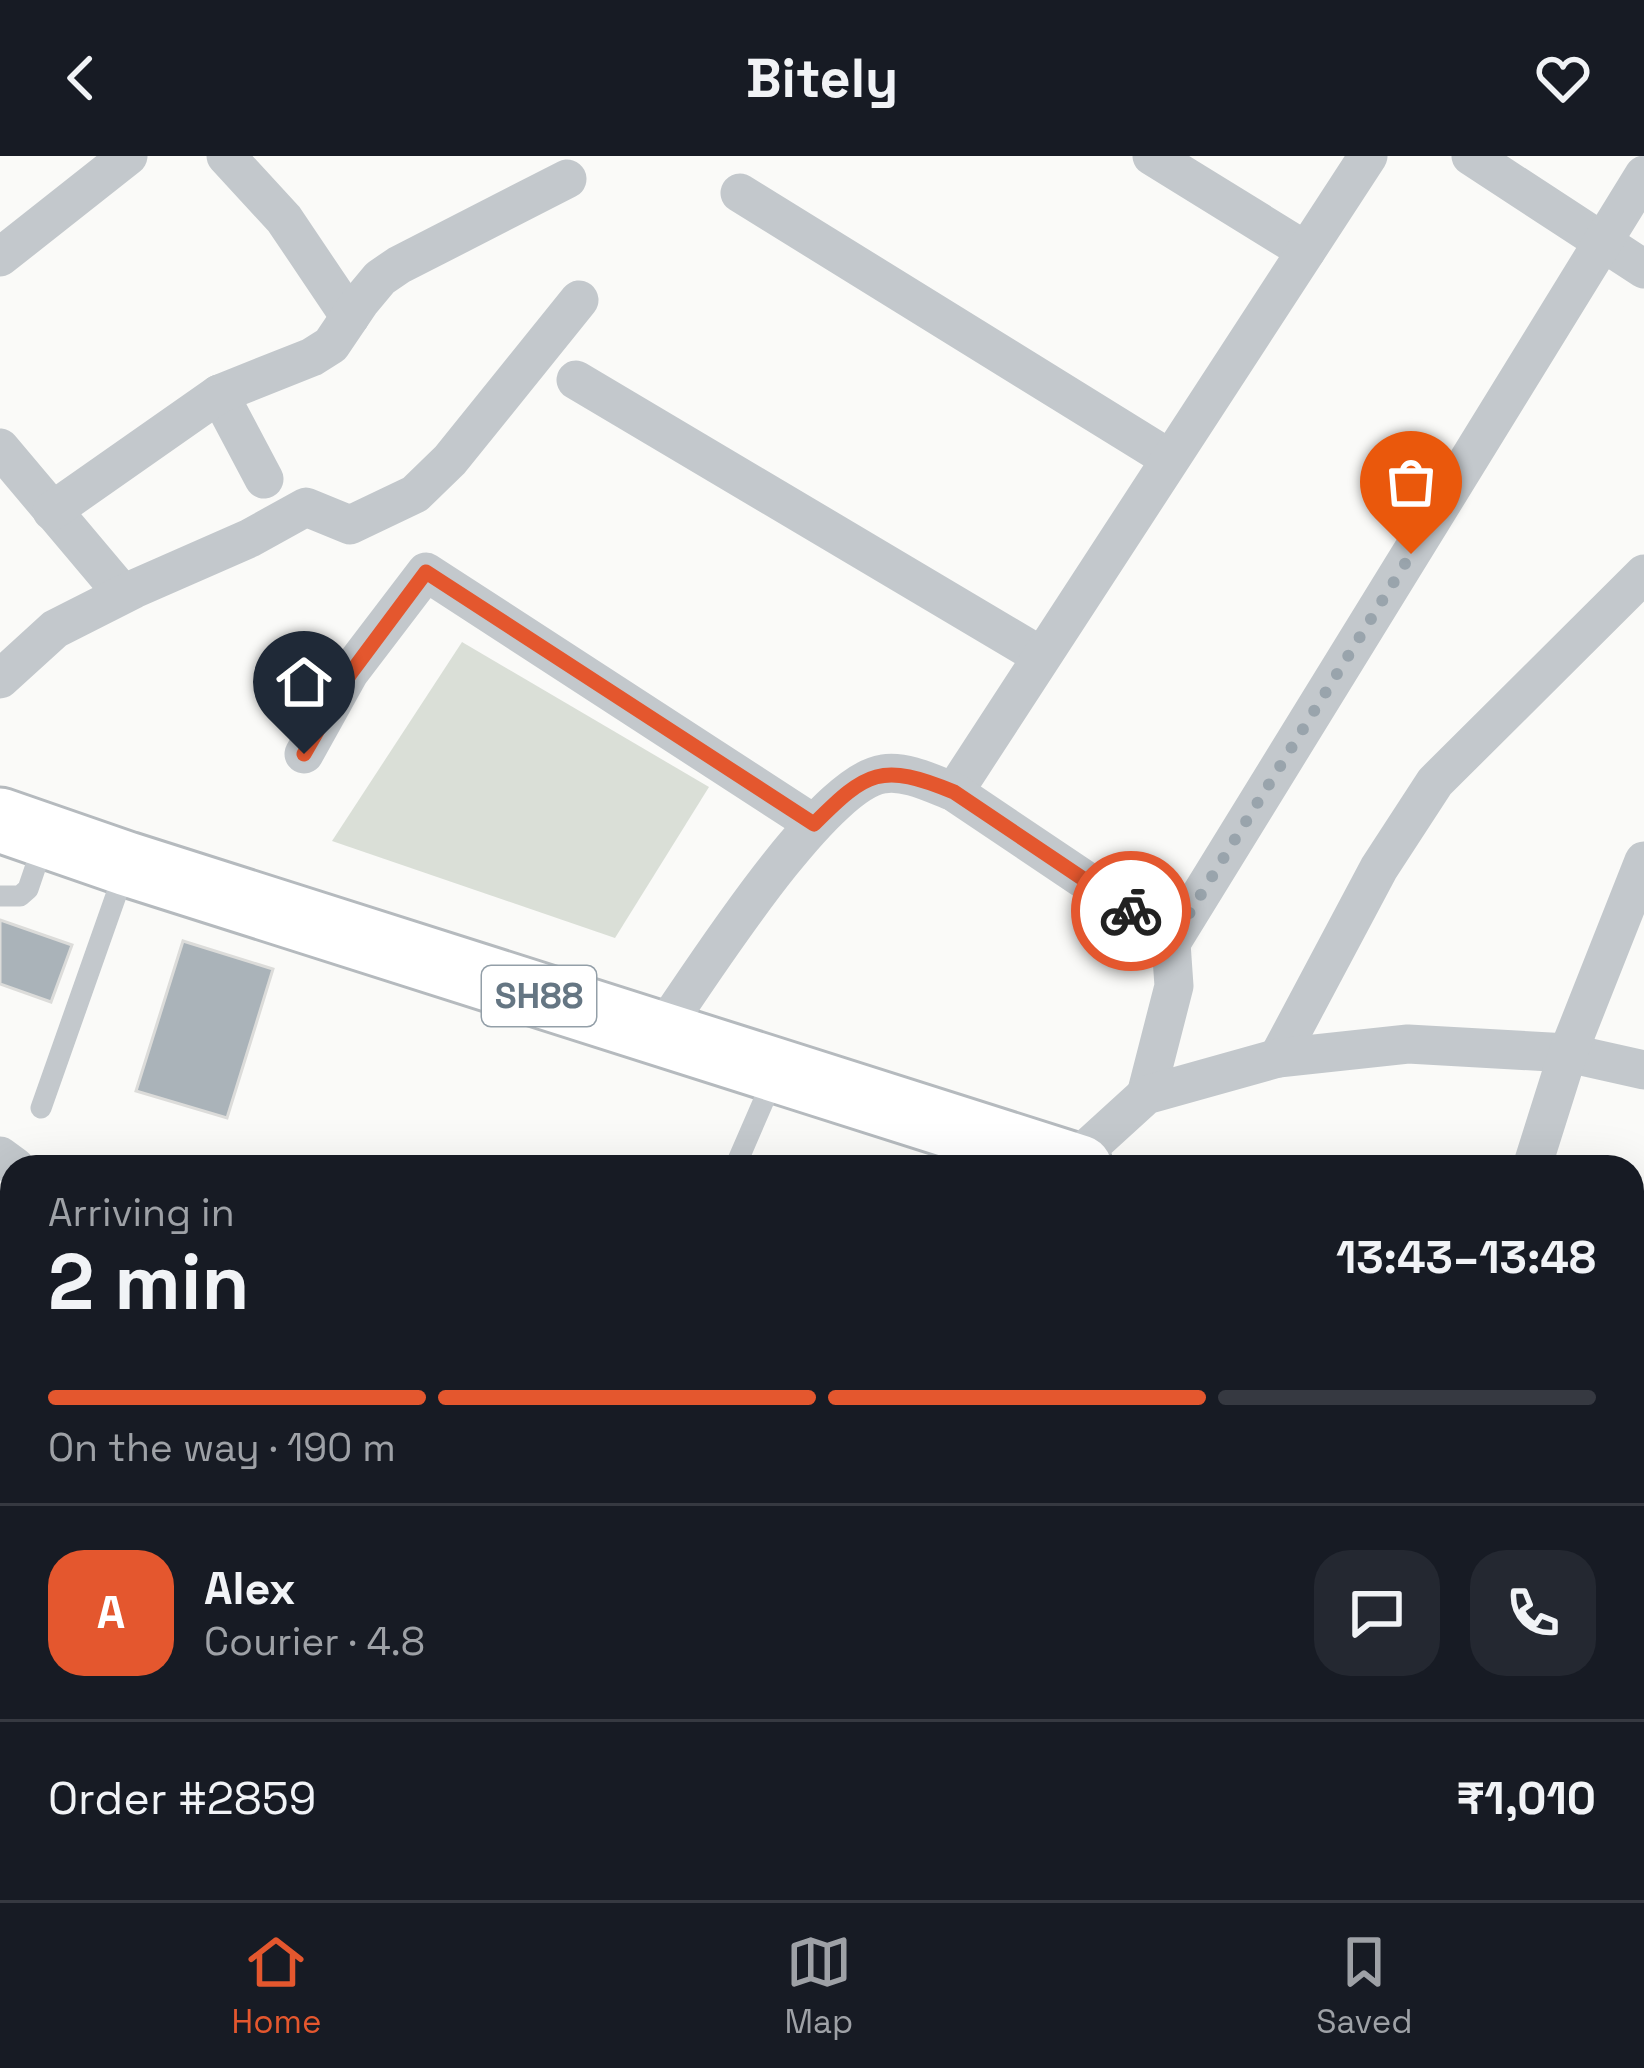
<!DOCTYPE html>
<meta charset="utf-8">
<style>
body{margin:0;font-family:"Space Grotesk",sans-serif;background:#242831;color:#f1f3f6;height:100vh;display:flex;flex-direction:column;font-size:45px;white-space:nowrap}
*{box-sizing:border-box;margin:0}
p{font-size:39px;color:#9ea1a6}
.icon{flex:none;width:66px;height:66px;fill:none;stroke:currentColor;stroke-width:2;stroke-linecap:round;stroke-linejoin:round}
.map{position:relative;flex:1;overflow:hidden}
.details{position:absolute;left:0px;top:999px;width:1644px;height:747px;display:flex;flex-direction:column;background:#171b24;border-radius:36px 36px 0 0;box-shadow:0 12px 48px #0002}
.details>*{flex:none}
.pin{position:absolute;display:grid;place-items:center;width:102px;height:102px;color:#fff;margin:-123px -51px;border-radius:50% 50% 50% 0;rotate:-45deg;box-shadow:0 0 12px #0007}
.pin .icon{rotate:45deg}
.courier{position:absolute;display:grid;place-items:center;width:120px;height:120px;margin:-60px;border:9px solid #e4572e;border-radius:50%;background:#fff;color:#222;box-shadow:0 3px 15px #0007}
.headline em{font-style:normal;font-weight:800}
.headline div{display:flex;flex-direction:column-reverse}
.headline{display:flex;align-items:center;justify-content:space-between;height:204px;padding:0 48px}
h1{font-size:78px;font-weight:800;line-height:90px}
.bar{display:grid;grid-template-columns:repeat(4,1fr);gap:18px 12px;align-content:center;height:144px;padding:0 48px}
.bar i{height:15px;border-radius:9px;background:#363941}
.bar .on{background:#e4572e}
.bar p{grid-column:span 4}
.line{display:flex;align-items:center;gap:30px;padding:0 48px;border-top:3px solid #363941}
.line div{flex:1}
.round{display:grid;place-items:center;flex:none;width:126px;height:126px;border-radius:36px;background:#242831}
header{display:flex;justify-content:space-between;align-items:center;height:156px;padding:0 48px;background:#171b24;font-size:54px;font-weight:800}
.dock{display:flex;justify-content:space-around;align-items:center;height:168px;border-top:3px solid #363941;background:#171b24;font-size:33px;color:#9ea1a6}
.dock a{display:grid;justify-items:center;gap:6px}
.dock .on{color:#e4572e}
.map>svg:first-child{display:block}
.green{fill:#dadfd7}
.building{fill:#aab3b9;stroke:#dcdcda;stroke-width:3}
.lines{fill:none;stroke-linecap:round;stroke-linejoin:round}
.primary-casing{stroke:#b5babe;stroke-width:69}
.service{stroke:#c3c8cc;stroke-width:21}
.minor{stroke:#c3c8cc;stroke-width:39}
.primary{stroke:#fff;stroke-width:63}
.done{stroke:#99a4ac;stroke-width:12;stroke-dasharray:0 21.6}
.route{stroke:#e4572e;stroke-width:15}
.labels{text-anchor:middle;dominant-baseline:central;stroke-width:12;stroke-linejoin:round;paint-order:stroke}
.shield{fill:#fff;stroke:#939fa8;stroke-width:3}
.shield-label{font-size:36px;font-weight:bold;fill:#657683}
</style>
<header><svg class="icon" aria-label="back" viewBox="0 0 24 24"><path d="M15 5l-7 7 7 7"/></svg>Bitely<svg class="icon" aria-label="heart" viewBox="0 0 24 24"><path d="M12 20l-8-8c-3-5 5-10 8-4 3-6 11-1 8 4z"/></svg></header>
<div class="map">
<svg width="1644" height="1744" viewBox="0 0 1644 1744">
<rect width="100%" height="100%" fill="#fafaf8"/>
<polygon class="green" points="462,486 709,631 615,782 332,685"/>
<g class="building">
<polygon points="0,764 72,789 51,846 0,828"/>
<polygon points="183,785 273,813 227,962 136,935"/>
</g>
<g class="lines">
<g class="primary-casing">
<g id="primary">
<polyline points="0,664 127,708 1080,1011"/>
<polyline points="1632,1208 1644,1212"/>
</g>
</g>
<g class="service">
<polyline points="0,740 20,740 28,733 44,686"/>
<polyline points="41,952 125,714"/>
<polyline points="735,1011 774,921"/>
</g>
<g class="minor">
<polyline points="226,0 284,63 350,161"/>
<polyline points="1152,0 1306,95"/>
<polyline points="1471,0 1644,113"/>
<polyline points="740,37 1170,303"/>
<polyline points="0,101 128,0"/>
<polyline points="576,224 1041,500"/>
<polyline points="219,238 264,323"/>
<polyline points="0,292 123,438"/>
<polyline points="52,355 219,238 312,201 331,189 360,146 380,122 399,109 567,23"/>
<polyline points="0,523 55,473 134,433 250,382 306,351 350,369 415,338 450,304 579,144"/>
<polyline points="304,598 349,517 426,416 814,668"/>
<polyline points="954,636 1368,0"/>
<polyline points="1171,787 1644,19"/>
<path d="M 659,879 C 698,823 821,627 883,618 C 906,614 933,628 954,636 L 1140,761 L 1171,787 L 1174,830 L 1146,939"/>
<polyline points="1278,902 1379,712 1435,626 1644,418"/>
<polyline points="0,1000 15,1011"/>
<polyline points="1067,1011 1146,939 1278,902 1408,888 1568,897 1644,914"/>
<polyline points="1532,1011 1568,897 1644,705"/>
<polyline points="9,1404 12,1407"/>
<polyline points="1632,1422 1644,1426"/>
<polyline points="896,1734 905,1744"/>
<polyline points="1338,1734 1344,1744"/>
<polyline points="125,1744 131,1734"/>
<polyline points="652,1744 659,1734"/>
</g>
<use href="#primary" class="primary"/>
</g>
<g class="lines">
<polyline class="done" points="1131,755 1171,787 1411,398"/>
<path class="route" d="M 304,598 L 350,518 L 426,416 L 814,668 C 867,615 881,606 954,636 L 1131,755"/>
</g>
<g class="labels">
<rect class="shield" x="482" y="810" width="114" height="60" rx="9"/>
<g class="shield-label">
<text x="539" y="840">SH88</text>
</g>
</g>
</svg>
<div class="pin" style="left:1411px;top:398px;background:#ea580c"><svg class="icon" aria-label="bag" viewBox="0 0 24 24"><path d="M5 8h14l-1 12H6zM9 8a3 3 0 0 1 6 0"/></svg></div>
<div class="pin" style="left:304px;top:598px;background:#1f2937"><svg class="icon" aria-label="home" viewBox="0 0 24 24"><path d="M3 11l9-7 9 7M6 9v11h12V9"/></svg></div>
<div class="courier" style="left:1131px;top:755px"><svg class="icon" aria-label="bike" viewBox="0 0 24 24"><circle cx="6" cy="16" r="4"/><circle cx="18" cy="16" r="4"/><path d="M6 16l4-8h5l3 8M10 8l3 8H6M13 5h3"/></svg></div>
<section class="details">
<div class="headline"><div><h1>2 min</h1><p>Arriving in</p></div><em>13:43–13:48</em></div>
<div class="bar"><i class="on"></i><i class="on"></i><i class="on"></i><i></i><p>On the way · 190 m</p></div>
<div class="line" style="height:216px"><b class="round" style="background:#e4572e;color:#fff">A</b><div><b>Alex</b><p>Courier · 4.8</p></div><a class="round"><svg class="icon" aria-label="chat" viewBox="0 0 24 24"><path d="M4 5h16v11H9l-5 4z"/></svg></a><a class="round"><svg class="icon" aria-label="phone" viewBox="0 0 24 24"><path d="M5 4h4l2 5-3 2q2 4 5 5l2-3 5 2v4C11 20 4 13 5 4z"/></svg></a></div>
<div class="line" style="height:156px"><div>Order #2859</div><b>₹1,010</b></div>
</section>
</div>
<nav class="dock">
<a class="on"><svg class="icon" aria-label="home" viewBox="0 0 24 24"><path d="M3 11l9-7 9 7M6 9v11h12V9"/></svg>Home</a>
<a><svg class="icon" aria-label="map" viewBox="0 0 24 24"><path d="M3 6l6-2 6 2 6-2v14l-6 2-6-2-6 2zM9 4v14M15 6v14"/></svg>Map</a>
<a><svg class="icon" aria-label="saved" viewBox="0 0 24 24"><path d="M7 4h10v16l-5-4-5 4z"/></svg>Saved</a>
</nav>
